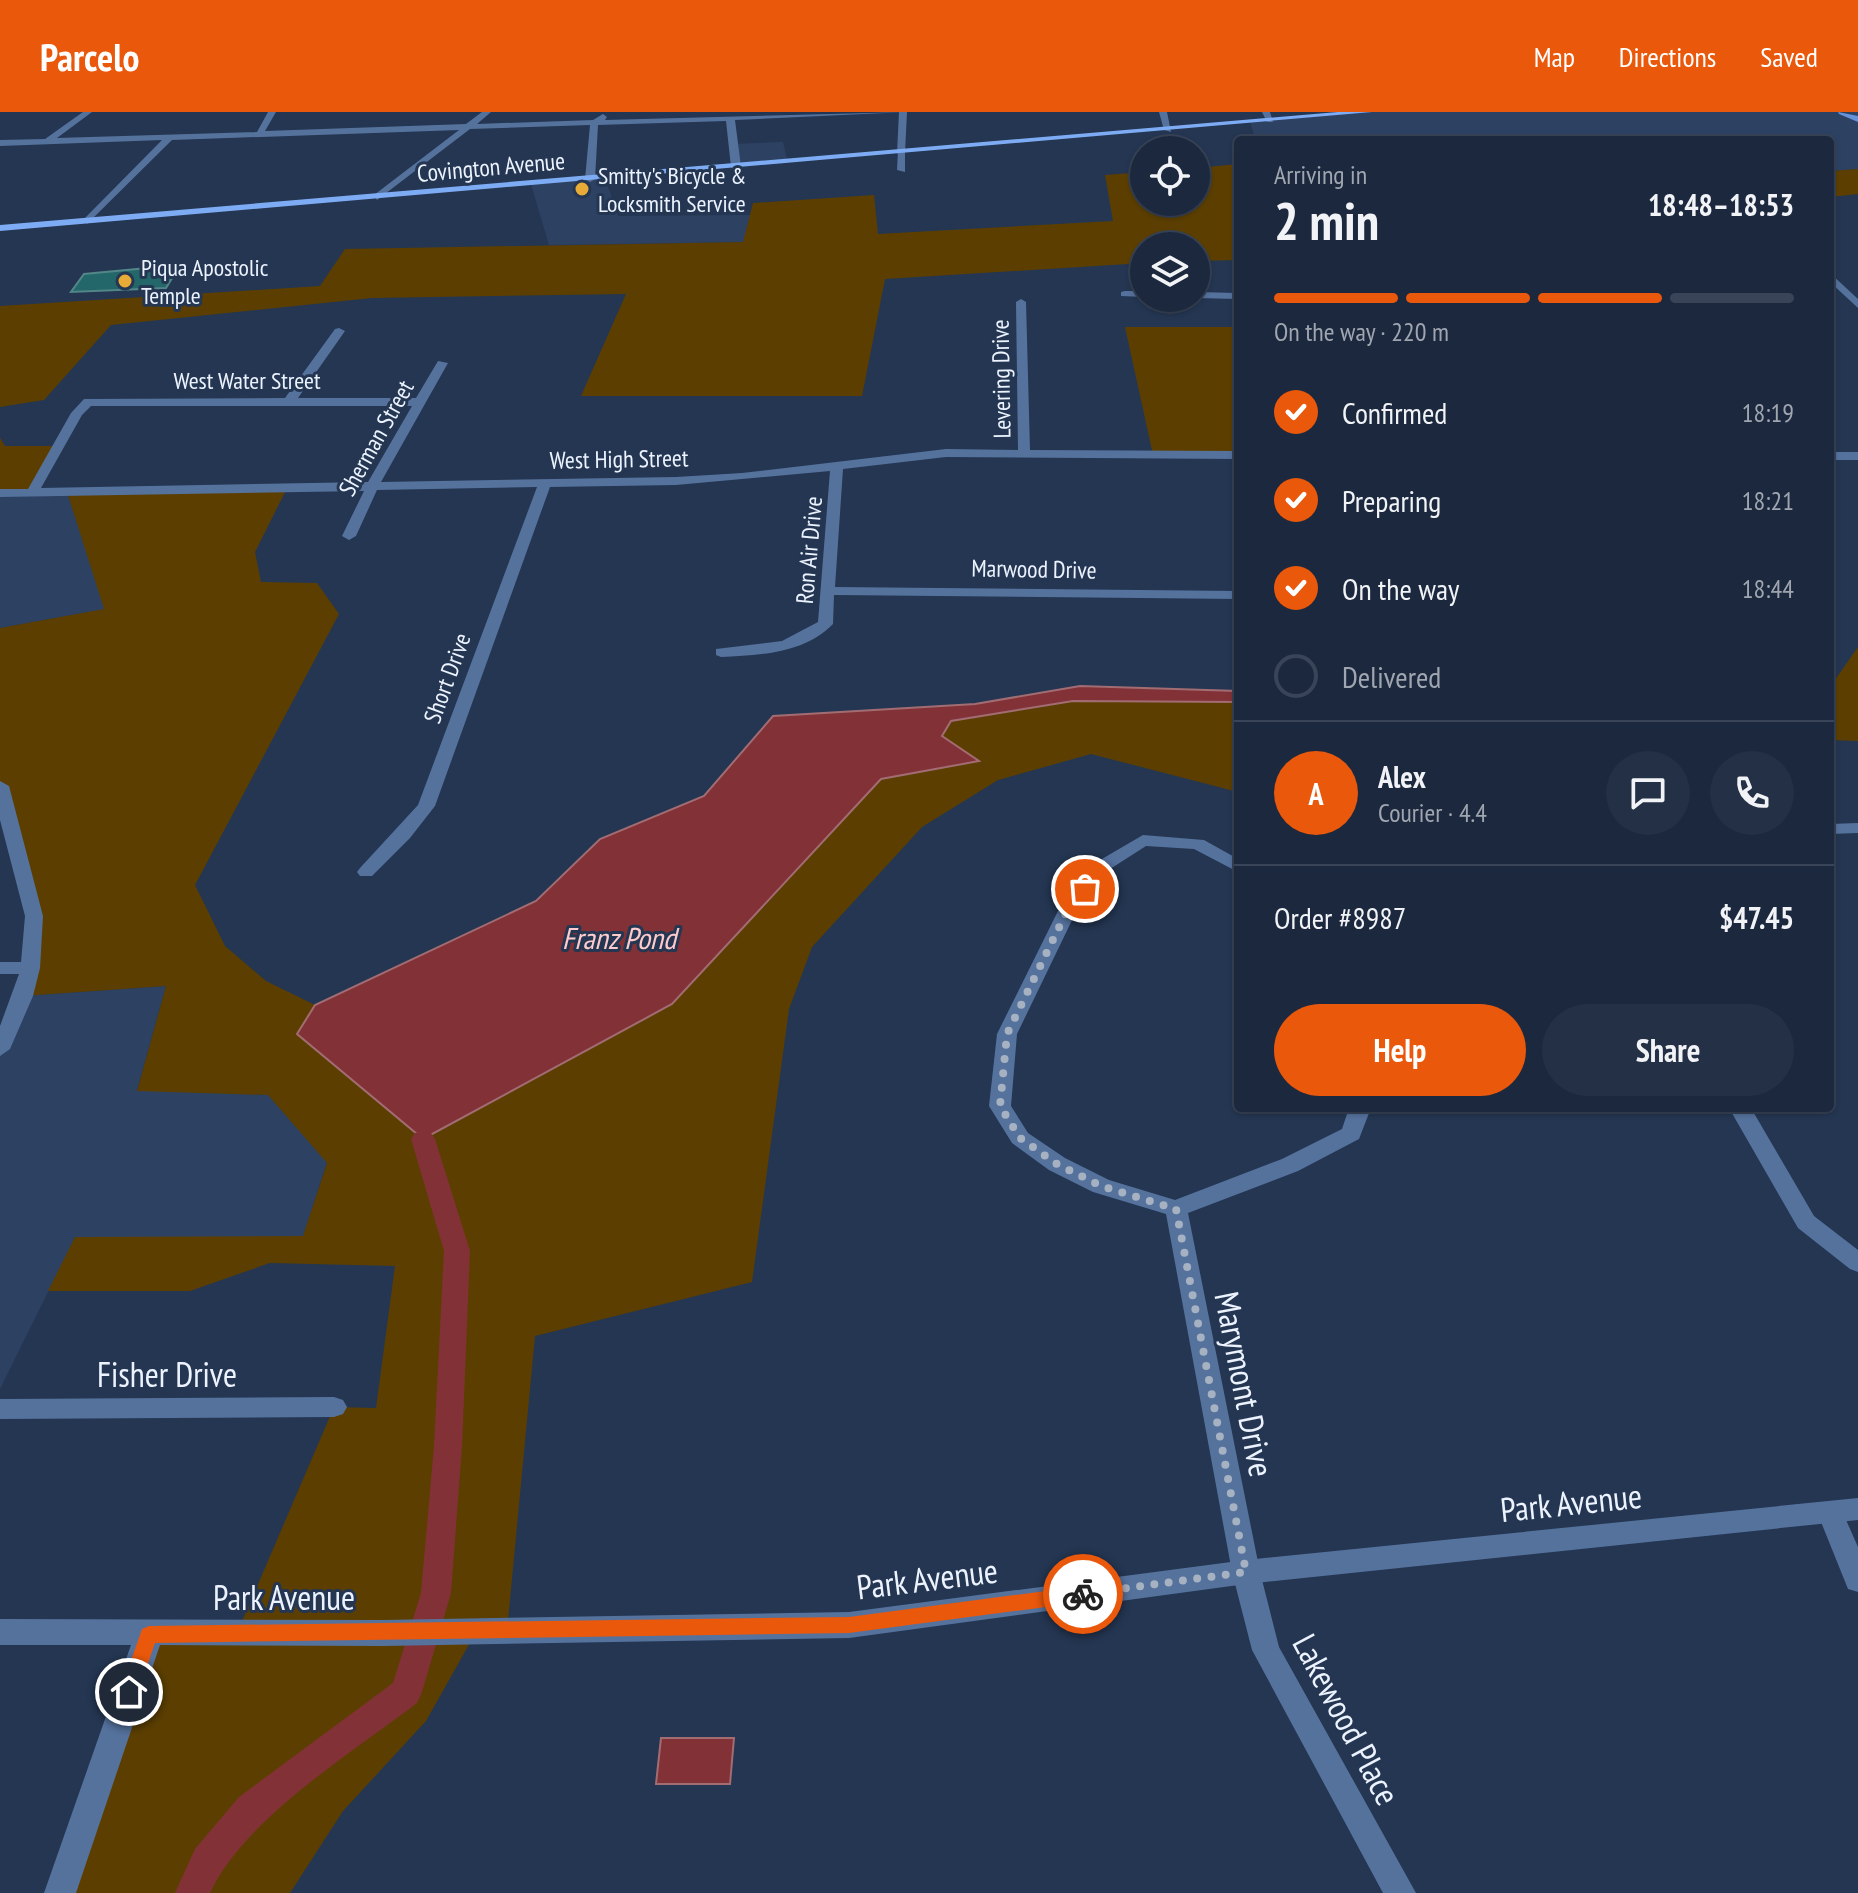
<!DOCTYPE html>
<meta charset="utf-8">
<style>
body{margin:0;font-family:"PT Sans Narrow",sans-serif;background:#243045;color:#f1f3f6;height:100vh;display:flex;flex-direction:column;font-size:30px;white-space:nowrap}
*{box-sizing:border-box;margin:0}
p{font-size:26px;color:#a0a6b0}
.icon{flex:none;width:44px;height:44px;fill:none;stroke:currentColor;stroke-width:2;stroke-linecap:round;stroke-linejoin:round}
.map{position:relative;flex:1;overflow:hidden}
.side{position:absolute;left:1234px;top:24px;width:600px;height:976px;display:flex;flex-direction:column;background:#1b283e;border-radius:8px;box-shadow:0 2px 6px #0004,0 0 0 2px #394458}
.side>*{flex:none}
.fabs{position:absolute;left:1130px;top:24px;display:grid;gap:16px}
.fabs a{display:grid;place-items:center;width:80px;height:80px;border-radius:50%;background:#1b283e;box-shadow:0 2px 6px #0004,0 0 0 2px #394458;font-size:40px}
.pin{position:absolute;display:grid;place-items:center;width:68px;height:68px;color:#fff;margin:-34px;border:4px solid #fff;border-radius:50%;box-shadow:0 2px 8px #0007}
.courier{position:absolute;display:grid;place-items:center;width:80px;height:80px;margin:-40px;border:6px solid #ea580c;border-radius:50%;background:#fff;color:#222;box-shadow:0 2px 10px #0007}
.overview em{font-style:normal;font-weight:700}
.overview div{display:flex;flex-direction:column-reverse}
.overview{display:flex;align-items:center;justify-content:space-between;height:136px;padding:0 40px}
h1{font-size:52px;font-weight:700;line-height:60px}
.bar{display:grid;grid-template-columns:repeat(4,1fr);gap:12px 8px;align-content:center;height:96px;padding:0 40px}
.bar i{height:10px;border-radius:6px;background:#394458}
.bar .current{background:#ea580c}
.bar p{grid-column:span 4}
.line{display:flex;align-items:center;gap:20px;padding:0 40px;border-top:2px solid #394458}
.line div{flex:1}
.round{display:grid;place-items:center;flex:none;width:84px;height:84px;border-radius:42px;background:#243045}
ol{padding:0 40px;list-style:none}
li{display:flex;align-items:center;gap:24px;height:88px}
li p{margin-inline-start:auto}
li .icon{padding:8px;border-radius:50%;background:#ea580c;color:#fff;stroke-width:4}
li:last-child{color:#a0a6b0}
li i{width:44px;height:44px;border:4px solid #394458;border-radius:50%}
.action{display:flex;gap:16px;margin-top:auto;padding:16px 40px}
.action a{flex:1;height:92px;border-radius:48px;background:#ea580c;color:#fff;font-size:32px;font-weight:700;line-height:92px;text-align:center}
.action a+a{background:#243045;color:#f1f3f6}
header{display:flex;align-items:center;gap:48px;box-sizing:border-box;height:112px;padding:0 40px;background:#ea580c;color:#fff}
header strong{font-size:38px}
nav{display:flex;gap:44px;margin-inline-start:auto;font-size:28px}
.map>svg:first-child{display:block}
.built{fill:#2d4263}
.green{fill:#5c3f00}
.water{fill:#823237;stroke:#a26c73;stroke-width:2}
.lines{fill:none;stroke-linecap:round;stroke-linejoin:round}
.canal{fill:#823237;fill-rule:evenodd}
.building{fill:#24676a;stroke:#528688;stroke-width:2}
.minor{fill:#55729d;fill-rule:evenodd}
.tertiary{fill:#55729d;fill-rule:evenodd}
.secondary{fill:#6592d8;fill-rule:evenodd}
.primary{fill:#7eacf4;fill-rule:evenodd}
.route{fill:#ea580c}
.done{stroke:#a6b1c2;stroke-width:8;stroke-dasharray:0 14.4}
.poi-dot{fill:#e8ab37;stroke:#243652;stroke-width:3}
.labels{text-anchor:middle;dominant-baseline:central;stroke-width:6;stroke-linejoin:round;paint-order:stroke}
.far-street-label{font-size:24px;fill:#ecf3fe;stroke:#243652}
.far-poi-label{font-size:24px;fill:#ecf3fe;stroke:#243652;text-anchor:start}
.water-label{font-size:30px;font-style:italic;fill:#fdcbcb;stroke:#243652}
.near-street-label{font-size:34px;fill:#ecf3fe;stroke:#243652}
</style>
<header>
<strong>Parcelo</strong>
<nav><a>Map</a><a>Directions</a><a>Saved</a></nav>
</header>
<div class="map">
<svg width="1858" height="1781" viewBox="0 0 1858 1781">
<rect width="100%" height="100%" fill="#243652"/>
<g class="built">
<polygon points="1368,0 1858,0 1858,57 1830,59 1830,28 1256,28 1250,10"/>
<polygon points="783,30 788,51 736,55 734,32"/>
<polygon points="605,66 618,104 750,103 744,130 549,133 531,72"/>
<polygon points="67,380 105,497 0,516 0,381"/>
<polygon points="166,874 137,978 268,983 327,1050 303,1125 75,1125 0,1277 0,937 23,884"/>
</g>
<g class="green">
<polygon points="1238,52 1238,148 1196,149 1196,134 1144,134 1144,151 885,167 862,284 581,284 626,182 372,186 111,213 44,288 0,295 0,194 320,174 345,137 743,130 753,91 874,83 878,122 1113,109 1105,63 1144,60 1144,90 1196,90 1196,56"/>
<polygon points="1858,57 1858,82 1830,85 1830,59"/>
<polygon points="1125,215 1238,215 1238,343 1153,343"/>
<polygon points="0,326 5,334 59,334 32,381 0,381"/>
<polygon points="287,376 255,440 261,470 317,471 339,502 195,773 225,834 266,869 315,893 297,922 672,892 881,667 977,649 941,624 951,609 1073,589 1238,590 1238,680 1091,642 998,668 922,715 812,835 789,897 752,1170 535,1224 507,1519 476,1520 426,1609 343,1699 290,1781 60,1781 149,1523 237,1521 334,1295 376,1296 395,1154 270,1151 190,1179 48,1179 75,1125 303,1124 327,1051 268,983 137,979 166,874 23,884 34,804 0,674 0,516 104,497 67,380"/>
<polygon points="1858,535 1858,629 1830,628 1830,575"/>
</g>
<g class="water">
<polygon points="1080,574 1238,579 1238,590 1073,589 951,609 942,624 979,649 881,667 672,892 423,1027 297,922 315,893 536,789 600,727 704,684 773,604 975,592"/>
<polygon points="661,1626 734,1626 730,1672 656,1672"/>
</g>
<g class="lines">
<path class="canal" d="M 423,1019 L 431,1021 L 435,1027 L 470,1139 L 462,1334 L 451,1481 L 422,1580 L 417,1591 C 352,1641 245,1706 210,1781 L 175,1781 L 195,1737 L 239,1685 L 393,1571 L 421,1481 L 434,1334 L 444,1139 L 411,1027 L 415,1021 Z"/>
</g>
<polygon class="building" points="180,153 166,176 71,180 84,162"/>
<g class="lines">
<g class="minor">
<polygon points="83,0 92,0 57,26 257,20 268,0 276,0 265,19 466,12 482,0 491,0 477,12 593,8 603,2 607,5 605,8 907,0 735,8 741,55 736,58 731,55 726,9 598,13 595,67 590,70 585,67 590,13 470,17 377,88 374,83 459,18 172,28 87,112 84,107 162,28 0,34 0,28 45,27"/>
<polygon points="1159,0 1167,0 1171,20 1164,18"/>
<polygon points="1262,0 1270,0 1273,10 1267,10"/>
<polygon points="898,39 905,41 905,60 897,58"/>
<polygon points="1830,161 1858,187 1858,196 1830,170"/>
<polygon points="1125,179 1144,179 1144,185 1121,184 1121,180"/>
<polygon points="1196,180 1238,181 1238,187 1196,186"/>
<path d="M 1021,187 L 1026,190 L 1030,338 L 1238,339 L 1238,347 L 946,345 L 843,357 L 835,475 L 1238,479 L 1238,487 L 834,483 L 833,512 C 804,542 759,543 721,545 L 716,543 L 716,537 L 782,529 L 818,510 L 830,359 L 676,373 L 550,375 L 435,694 L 410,726 L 372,764 L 360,764 L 357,760 L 360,756 L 418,693 L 537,375 L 377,378 L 356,424 L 349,428 L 342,424 L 364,379 L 0,385 L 0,377 L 28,377 L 71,301 L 84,287 L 285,286 L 335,217 L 339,216 L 345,219 L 298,286 L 416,286 L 438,249 L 448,251 L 381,370 L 676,365 L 742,361 L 946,337 L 1018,338 L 1016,190 ZM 91,294 L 412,294 L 368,370 L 41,376 L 82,303 Z"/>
<rect x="1830" y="340" width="28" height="8"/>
<polygon points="0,669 9,674 43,804 40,856 33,884 10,937 0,944 0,914 19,862 0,862 0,850 21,850 25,804 0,708"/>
<polygon points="1858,711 1858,721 1830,722 1830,712"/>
<polygon points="1143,723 1204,728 1238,747 1238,760 1194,737 1146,734 1107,759 1076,800 1017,922 1011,994 1028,1021 1065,1046 1109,1068 1175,1088 1282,1047 1342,1017 1349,996 1371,996 1359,1027 1298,1059 1188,1101 1260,1460 1279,1535 1416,1781 1383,1781 1252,1538 1232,1460 1166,1102 1093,1080 1049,1058 1012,1031 989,994 997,922 1058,799 1095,751"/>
<polygon points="1729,996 1751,996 1814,1104 1858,1138 1858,1160 1850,1157 1798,1116"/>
<polygon points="334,1285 343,1288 347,1295 343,1302 334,1305 0,1307 0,1287"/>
<polygon points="1830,1389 1839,1392 1858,1435 1858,1480 1848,1477 1817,1400 1821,1392"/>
</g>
<g class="tertiary">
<polygon points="899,0 907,0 905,41 901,44 897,41"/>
<polygon points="1858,1386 1858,1408 1246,1472 849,1526 383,1534 160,1533 76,1781 44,1781 131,1533 0,1533 0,1507 383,1508 849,1500 1246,1448"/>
</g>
<polygon class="secondary" points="1838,0 1858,4 1858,10 1839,2"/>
<polygon class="primary" points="1338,0 1372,0 0,119 0,113"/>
</g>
<polygon class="route" points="1083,1474 1089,1476 1092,1482 1089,1488 1083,1490 849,1521 155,1531 136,1586 129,1589 122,1586 120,1580 140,1523 142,1517 149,1514 849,1505"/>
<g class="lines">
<polyline class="done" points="1083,1482 1246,1460 1176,1097 1101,1074 1057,1052 1020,1026 1000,994 1007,922 1067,799 1085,777"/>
</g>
<g class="poi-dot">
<circle cx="582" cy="77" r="8"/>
<circle cx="125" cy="169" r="8"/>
</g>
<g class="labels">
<g class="far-street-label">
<text transform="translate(491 55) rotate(-5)">Covington Avenue</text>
<text transform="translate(1001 267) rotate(-91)">Levering Drive</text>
<text x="247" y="268">West Water Street</text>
<text transform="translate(376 326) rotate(-61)">Sherman Street</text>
<text transform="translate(619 347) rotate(-1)">West High Street</text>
<text transform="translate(809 438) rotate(-85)">Ron Air Drive</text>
<text transform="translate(1034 457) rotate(1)">Marwood Drive</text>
<text transform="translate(447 566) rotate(-70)">Short Drive</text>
</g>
<g class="far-poi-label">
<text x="598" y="63">Smitty's Bicycle &amp;<tspan x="598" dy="28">Locksmith Service</tspan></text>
<text x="141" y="155">Piqua Apostolic<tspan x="141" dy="28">Temple</tspan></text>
</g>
<g class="water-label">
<text x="619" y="825">Franz Pond</text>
</g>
<g class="near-street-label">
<text x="167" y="1262">Fisher Drive</text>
<text transform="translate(1245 1272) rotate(79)">Marymont Drive</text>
<text transform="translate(1571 1390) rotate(-6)">Park Avenue</text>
<text transform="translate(927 1466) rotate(-7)">Park Avenue</text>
<text x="284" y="1485">Park Avenue</text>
<text transform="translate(1347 1607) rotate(62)">Lakewood Place</text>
</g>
</g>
</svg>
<div class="fabs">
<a><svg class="icon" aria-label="locate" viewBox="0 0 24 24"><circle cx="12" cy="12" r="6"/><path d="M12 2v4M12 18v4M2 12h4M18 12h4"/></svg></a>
<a><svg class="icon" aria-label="layers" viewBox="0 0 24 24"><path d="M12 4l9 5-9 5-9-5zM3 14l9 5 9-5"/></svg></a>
</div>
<div class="pin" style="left:1085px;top:777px;background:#ea580c"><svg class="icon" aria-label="bag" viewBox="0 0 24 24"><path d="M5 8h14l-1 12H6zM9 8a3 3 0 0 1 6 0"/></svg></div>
<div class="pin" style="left:129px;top:1580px;background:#1f2937"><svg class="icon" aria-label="home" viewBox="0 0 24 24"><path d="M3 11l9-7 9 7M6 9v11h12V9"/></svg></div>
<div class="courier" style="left:1083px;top:1482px"><svg class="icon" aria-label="bike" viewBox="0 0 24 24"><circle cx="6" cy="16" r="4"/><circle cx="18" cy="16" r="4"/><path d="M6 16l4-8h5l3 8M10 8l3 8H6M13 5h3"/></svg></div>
<section class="side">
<div class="overview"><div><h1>2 min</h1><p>Arriving in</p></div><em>18:48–18:53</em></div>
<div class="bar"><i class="current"></i><i class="current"></i><i class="current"></i><i></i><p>On the way · 220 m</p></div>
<ol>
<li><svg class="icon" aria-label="check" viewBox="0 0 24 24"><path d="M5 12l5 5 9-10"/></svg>Confirmed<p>18:19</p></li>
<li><svg class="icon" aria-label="check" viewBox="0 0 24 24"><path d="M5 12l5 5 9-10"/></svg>Preparing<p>18:21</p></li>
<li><svg class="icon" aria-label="check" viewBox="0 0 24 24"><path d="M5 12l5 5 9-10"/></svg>On the way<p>18:44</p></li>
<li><i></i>Delivered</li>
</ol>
<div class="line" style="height:144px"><b class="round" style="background:#ea580c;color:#fff">A</b><div><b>Alex</b><p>Courier · 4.4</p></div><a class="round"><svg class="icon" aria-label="chat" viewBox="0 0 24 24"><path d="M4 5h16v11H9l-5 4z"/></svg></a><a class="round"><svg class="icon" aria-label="phone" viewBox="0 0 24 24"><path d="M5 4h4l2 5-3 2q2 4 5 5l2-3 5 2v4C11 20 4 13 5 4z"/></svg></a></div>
<div class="line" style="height:104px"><div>Order #8987</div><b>$47.45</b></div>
<div class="action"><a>Help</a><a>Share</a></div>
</section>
</div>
